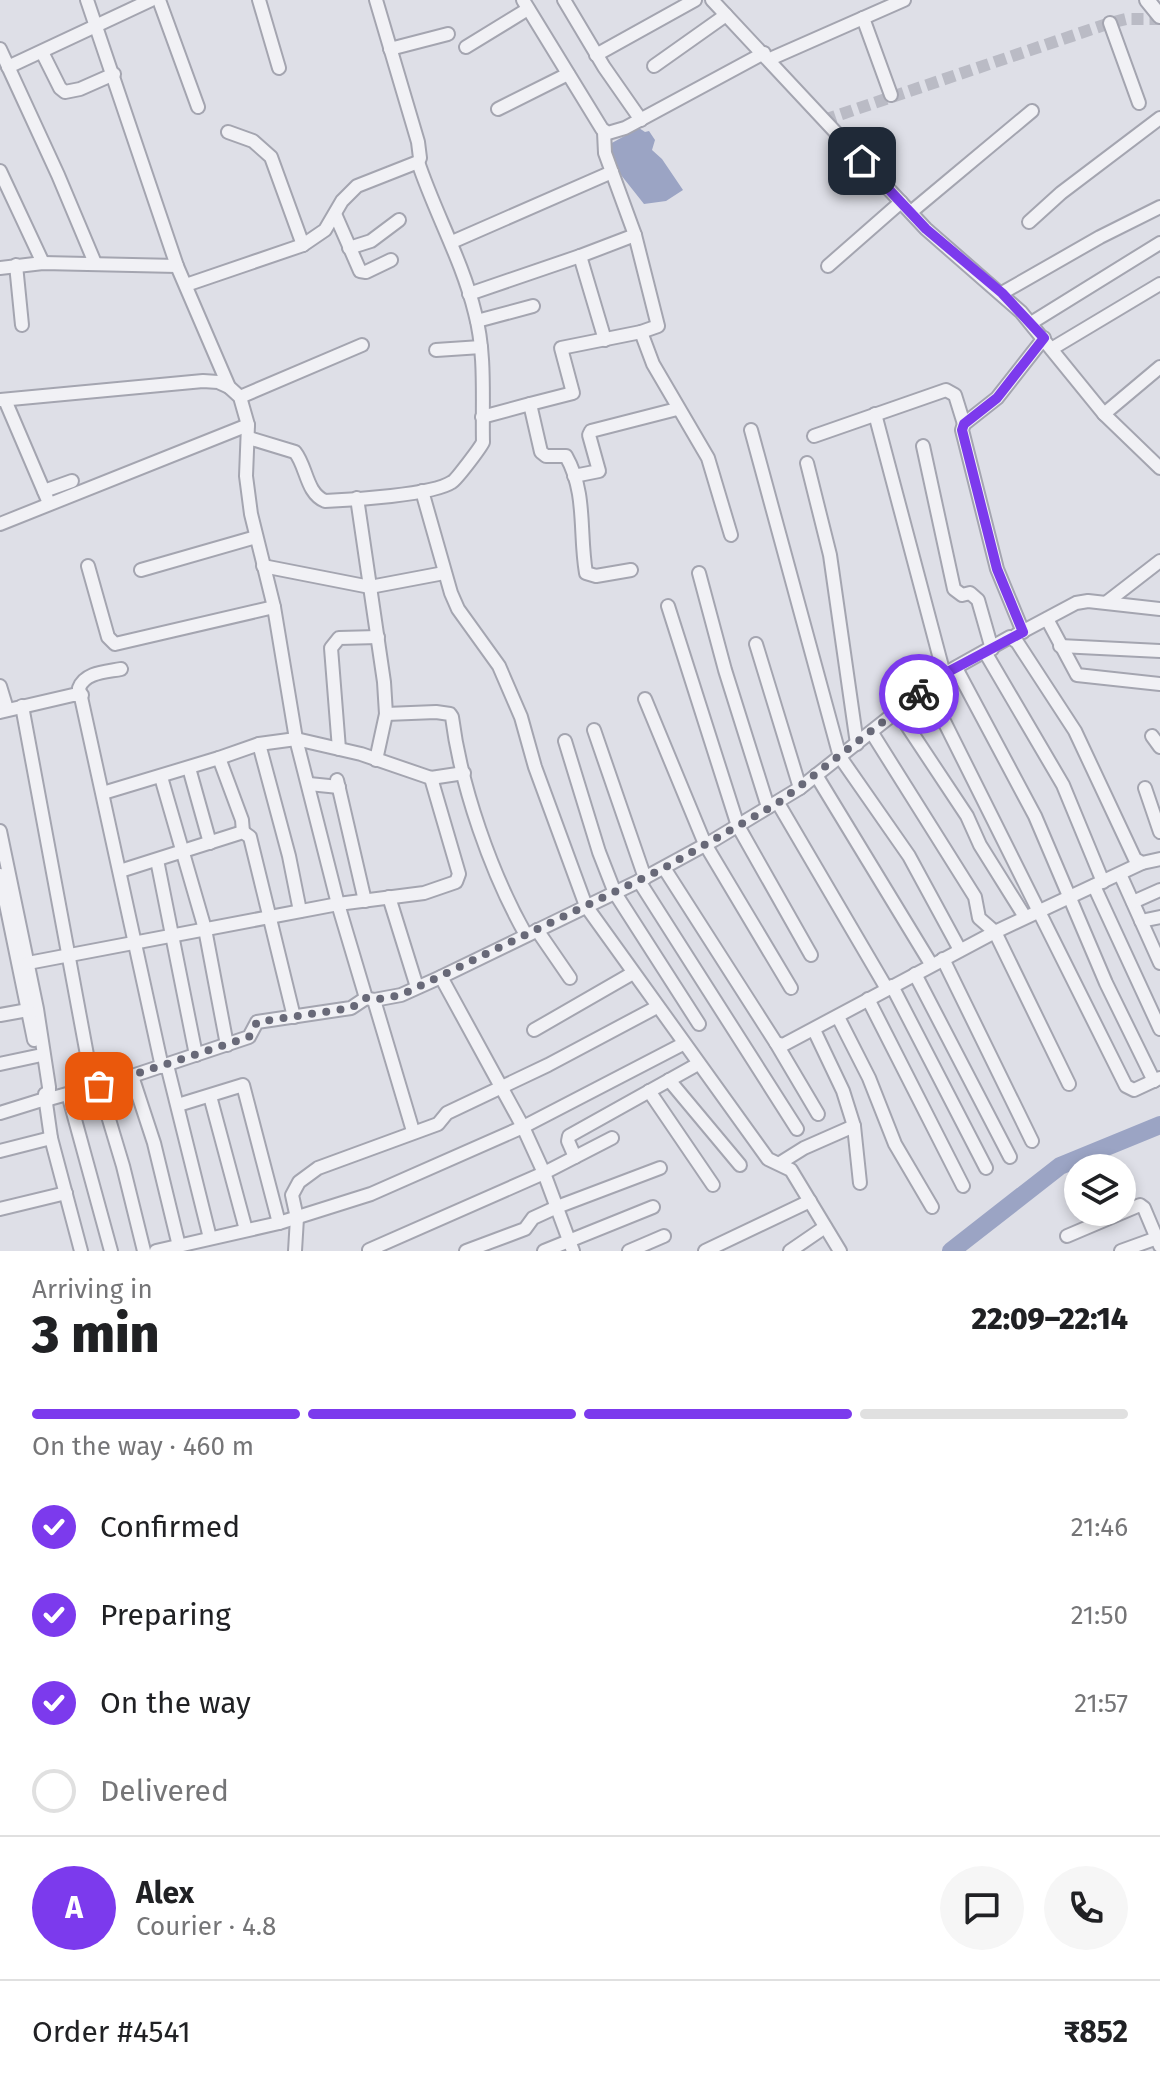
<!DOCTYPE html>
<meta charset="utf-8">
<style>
body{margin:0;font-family:"Fira Sans",sans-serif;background:#f6f6f6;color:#202124;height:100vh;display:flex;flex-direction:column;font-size:30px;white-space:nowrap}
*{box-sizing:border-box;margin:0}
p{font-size:26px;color:#757577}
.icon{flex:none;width:44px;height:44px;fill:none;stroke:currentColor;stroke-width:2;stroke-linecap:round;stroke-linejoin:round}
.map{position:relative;height:1251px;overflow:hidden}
.drawer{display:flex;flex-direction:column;background:#fff;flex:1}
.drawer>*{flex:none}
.controls{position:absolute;left:1064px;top:1154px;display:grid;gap:16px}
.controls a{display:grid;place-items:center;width:72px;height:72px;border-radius:50%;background:#fff;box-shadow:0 4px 12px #0003;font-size:40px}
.pin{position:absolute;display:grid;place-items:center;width:68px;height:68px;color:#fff;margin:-34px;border-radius:16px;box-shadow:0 4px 12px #0006}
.courier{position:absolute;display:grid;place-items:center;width:80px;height:80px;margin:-40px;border:6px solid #7c3aed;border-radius:50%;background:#fff;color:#222;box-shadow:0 2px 10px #0007}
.head em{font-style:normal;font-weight:800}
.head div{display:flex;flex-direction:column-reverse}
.head{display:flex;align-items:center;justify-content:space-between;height:136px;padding:0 32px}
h1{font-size:52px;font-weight:800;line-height:60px}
.bar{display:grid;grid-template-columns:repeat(4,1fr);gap:12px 8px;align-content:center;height:96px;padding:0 32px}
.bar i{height:10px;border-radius:6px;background:#e0e0e0}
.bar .on{background:#7c3aed}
.bar p{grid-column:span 4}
.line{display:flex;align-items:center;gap:20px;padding:0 32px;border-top:2px solid #e0e0e0}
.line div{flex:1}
.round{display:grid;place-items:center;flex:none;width:84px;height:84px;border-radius:42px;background:#f6f6f6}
ol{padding:0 32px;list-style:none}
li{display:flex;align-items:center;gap:24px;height:88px}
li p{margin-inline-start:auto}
li .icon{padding:8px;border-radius:50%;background:#7c3aed;color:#fff;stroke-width:4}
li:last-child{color:#757577}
li i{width:44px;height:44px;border:4px solid #e0e0e0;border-radius:50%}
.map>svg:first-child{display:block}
.water{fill:#9ba4c4}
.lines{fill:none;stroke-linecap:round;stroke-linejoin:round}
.river{stroke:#9ba4c4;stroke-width:18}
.minor-tunnel{stroke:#babbc5;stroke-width:12;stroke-dasharray:12 6;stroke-linecap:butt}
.minor-casing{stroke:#a4a5b0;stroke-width:16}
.tertiary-casing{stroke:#a4a5b0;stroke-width:18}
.minor{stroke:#f1f1f5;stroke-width:12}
.tertiary{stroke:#f1f1f5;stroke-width:14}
.done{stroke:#686978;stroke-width:8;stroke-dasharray:0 14.4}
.route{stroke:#7c3aed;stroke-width:10}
</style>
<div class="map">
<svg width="1160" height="1251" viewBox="0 0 1160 1251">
<rect width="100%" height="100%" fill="#dedfe7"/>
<polygon class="water" points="639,128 645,132 649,131 655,140 652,150 662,159 683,190 666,201 644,204 621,175 611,172 610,144"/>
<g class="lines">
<polyline class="river" points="951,1251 1060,1166 1160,1125"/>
<polyline class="minor-tunnel" points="824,120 1110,23 1126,19 1160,19"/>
<g class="minor-casing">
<g id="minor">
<polyline points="87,0 177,266 229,387 240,397 248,425 246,476 251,514 274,607 296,739 338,904 366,998 374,1000 401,995 441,977 635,883 714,840 800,788 944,674 1010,637 1017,642 1075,731 1135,859 1142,863 1160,859"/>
<polyline points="159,0 198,107"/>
<polyline points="259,0 279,68"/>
<polyline points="523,0 602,129 608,133 625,128 764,53"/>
<polyline points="564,0 604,67 641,120"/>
<polyline points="712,0 926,229 1021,312 1104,414 1160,468"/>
<polyline points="863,18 891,95"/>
<polyline points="1110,23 1139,103"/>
<polyline points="466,47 528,9"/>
<polyline points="0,49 58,175 95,263"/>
<polyline points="390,49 448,34"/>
<polyline points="42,52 60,88 65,92 80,89 114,74"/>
<polyline points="596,55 695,0"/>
<polyline points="770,59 904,0"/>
<polyline points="654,66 726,15"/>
<polyline points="8,67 151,0"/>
<polyline points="498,109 568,74"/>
<polyline points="228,132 253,141 271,157 303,245"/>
<polyline points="604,132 605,153 635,235 658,326 641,332 653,364 708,458 731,535"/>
<polyline points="0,171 43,263"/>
<polyline points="911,212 1032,111"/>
<polyline points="335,214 360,271 366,272 391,260"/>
<polyline points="1029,222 1061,193 1160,118"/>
<polyline points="452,242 612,172"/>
<polyline points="349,248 371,241 399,220"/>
<polyline points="580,256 605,340"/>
<polyline points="16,265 22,325"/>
<polyline points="828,266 901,202"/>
<polyline points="0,268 43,263 177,266"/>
<polyline points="186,285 303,245 325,230 342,201 357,186 418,162 420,158 418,142 376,0"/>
<polyline points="1002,293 1100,237 1160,207"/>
<polyline points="469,294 580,256 635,235"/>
<polyline points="477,321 533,306"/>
<polyline points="1031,323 1160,243"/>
<polyline points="1053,348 1160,284"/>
<polyline points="436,350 481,347"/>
<polyline points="240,397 362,345"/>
<polyline points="0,400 203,381 218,382 229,387"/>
<polyline points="5,400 49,503"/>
<polyline points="530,404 573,393 561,348 641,332"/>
<polyline points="875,414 944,674"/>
<polyline points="1104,414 1160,367"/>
<path d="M 482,417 L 530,404 L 541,452 L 546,456 L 566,456 C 587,493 579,533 586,573 L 596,576 L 631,570"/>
<polyline points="751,430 840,757 909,856 960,950"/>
<polyline points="814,436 946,390 955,395 964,424"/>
<path d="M 249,438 L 295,452 C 307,467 306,493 325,501 C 351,500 433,495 452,482 C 456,480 481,447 483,442 C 482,400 486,354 475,313 C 462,260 435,213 418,162"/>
<polyline points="923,446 954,589 962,595 970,593 978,600 992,649"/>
<polyline points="807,463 830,555 857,744"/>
<polyline points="574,476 599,471 589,435 591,431 677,409"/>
<polyline points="44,491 72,481"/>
<polyline points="422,491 451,593 458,609 499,666 521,717 535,767 586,906 768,1159 791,1170 840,1251"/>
<polyline points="357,498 384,682 386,714 376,760"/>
<polyline points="0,524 248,425"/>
<polyline points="88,566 108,637 115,644 274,607"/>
<polyline points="263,566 370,587 444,573"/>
<polyline points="141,570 256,537"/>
<polyline points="699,573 725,670 768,807"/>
<polyline points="1107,602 1160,561"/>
<polyline points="668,606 738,826 811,955"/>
<polyline points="1047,619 1077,675 1160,684"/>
<polyline points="1023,632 997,569 962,430 964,424 997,398 1044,338"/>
<polyline points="1016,635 1076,603 1088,601 1160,609"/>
<polyline points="756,644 800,788"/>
<polyline points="1060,646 1160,651"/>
<polyline points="985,652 1063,785 1103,882"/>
<polyline points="956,668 1035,816 1106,983 1154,1081"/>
<path d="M 121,669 C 106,672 85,672 79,688 L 162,1067"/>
<polyline points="0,686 7,709"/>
<polyline points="927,687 1126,1086 1134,1090 1160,1078"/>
<polyline points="645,699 705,844 791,988"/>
<polyline points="22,706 93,1087"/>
<polyline points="0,712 73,695 82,695"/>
<polyline points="898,712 967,816 980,845 1025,917"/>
<path d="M 386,714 L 436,712 L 450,714 L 452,717 C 461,787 491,873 526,935"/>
<polyline points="594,730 645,878"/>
<polyline points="872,733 975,897 979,918 995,932 1069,1084"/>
<polyline points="1152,736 1160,747"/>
<polyline points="565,741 599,852 615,893 699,1024"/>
<polyline points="259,744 289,856 300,911"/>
<polyline points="339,749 331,648 339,638 378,637"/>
<polyline points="219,758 242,820 243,832"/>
<polyline points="189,768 210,843"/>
<polyline points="816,775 931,964"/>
<polyline points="161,777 205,929 227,1045"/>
<polyline points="337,780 365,901"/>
<polyline points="309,784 339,787"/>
<polyline points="1145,788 1160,832"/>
<polyline points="103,793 219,758 259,744 296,739 361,754 431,778 464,773"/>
<polyline points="778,803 887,989"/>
<polyline points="0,831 37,1009 49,1087 49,1099 46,1103 51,1138 81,1251"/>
<polyline points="157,860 196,1055"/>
<polyline points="664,868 776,1043 783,1045 995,932 1142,863"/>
<polyline points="120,871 243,832 250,837 294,1017"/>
<polyline points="1120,874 1160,963"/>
<polyline points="0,875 34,1040"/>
<polyline points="639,881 797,1129"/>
<polyline points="1094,886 1160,1029"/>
<polyline points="389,897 417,987"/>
<polyline points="1133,902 1160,890"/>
<polyline points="1141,921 1160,917"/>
<polyline points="537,930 570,978"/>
<polyline points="943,959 1032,1141"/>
<polyline points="28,963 338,904 424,893 456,882 459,874 431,778"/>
<polyline points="915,974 1010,1157"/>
<polyline points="441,977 523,1127 544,1173 573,1251"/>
<polyline points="892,986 986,1168"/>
<polyline points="868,999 963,1186"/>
<polyline points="374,1000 413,1131"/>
<polyline points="0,1015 28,1010"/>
<polyline points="838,1017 869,1078 895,1144 932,1207"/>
<polyline points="534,1030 633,973"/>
<polyline points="814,1030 843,1091 854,1126 860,1183"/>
<polyline points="776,1043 818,1114"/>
<polyline points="0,1064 37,1056"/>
<polyline points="167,1065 210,1238"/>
<polyline points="132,1076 154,1143 179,1246"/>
<polyline points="669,1080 740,1165"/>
<polyline points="99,1086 123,1166 144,1251"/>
<polyline points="649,1091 713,1185"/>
<polyline points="68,1094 111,1251"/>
<polyline points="210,1096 246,1230"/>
<polyline points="49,1099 132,1076 249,1037 257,1022 351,1008 366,998"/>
<polyline points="178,1105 243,1085 279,1223"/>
<polyline points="0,1113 45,1099 45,1094"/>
<polyline points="0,1151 51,1138"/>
<polyline points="575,1157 568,1141 569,1136 698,1064"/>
<polyline points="780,1163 804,1148 854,1126"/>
<polyline points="0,1209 66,1193"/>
<polyline points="1067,1236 1140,1205 1144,1208 1160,1246"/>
<polyline points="369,1250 544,1173 612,1138"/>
<polyline points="156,1251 279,1223 371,1194 523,1127 683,1044"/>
<polyline points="295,1251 297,1218 292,1195 299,1182 318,1168 438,1124 447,1113 548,1065 657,1007"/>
<polyline points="466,1251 525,1229 533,1218 557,1207 660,1168"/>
<polyline points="544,1251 653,1207"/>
<polyline points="629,1251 664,1236"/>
<polyline points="705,1251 810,1201"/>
<polyline points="790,1251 825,1227"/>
<polyline points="1121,1251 1157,1238"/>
</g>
</g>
<g class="tertiary-casing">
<polyline id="tertiary" points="1147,0 1160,16"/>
</g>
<use href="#minor" class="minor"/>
<use href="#tertiary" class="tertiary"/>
</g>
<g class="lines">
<polyline class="done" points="99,1086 249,1037 257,1022 351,1008 366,998 374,1000 401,995 664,868 778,803 919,694"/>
<polyline class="route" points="862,161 926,229 1002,293 1044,338 997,398 964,424 962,430 997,569 1023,632 944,674 919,694"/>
</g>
</svg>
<div class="controls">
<a><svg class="icon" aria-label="layers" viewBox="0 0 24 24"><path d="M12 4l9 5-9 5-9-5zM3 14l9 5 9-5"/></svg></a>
</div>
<div class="pin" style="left:99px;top:1086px;background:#ea580c"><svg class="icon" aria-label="bag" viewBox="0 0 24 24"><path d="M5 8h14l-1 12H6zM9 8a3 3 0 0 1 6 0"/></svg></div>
<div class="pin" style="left:862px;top:161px;background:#1f2937"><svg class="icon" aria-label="home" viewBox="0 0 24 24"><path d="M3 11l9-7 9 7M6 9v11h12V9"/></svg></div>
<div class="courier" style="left:919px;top:694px"><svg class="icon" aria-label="bike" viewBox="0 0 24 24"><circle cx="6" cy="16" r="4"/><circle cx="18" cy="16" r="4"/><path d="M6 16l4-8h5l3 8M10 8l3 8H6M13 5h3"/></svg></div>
</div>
<section class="drawer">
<div class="head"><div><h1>3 min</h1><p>Arriving in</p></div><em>22:09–22:14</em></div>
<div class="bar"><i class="on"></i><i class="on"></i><i class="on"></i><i></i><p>On the way · 460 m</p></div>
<ol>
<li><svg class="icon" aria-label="check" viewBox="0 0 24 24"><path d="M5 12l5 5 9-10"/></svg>Confirmed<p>21:46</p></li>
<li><svg class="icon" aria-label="check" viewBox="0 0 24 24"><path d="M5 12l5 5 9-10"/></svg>Preparing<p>21:50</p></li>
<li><svg class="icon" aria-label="check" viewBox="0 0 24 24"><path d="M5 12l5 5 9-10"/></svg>On the way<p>21:57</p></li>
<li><i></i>Delivered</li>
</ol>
<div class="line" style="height:144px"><b class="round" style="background:#7c3aed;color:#fff">A</b><div><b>Alex</b><p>Courier · 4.8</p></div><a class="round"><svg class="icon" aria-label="chat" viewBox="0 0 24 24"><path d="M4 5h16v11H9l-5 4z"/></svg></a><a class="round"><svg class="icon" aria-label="phone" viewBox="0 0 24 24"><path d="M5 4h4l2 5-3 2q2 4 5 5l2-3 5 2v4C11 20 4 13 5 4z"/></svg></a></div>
<div class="line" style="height:104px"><div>Order #4541</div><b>₹852</b></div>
</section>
